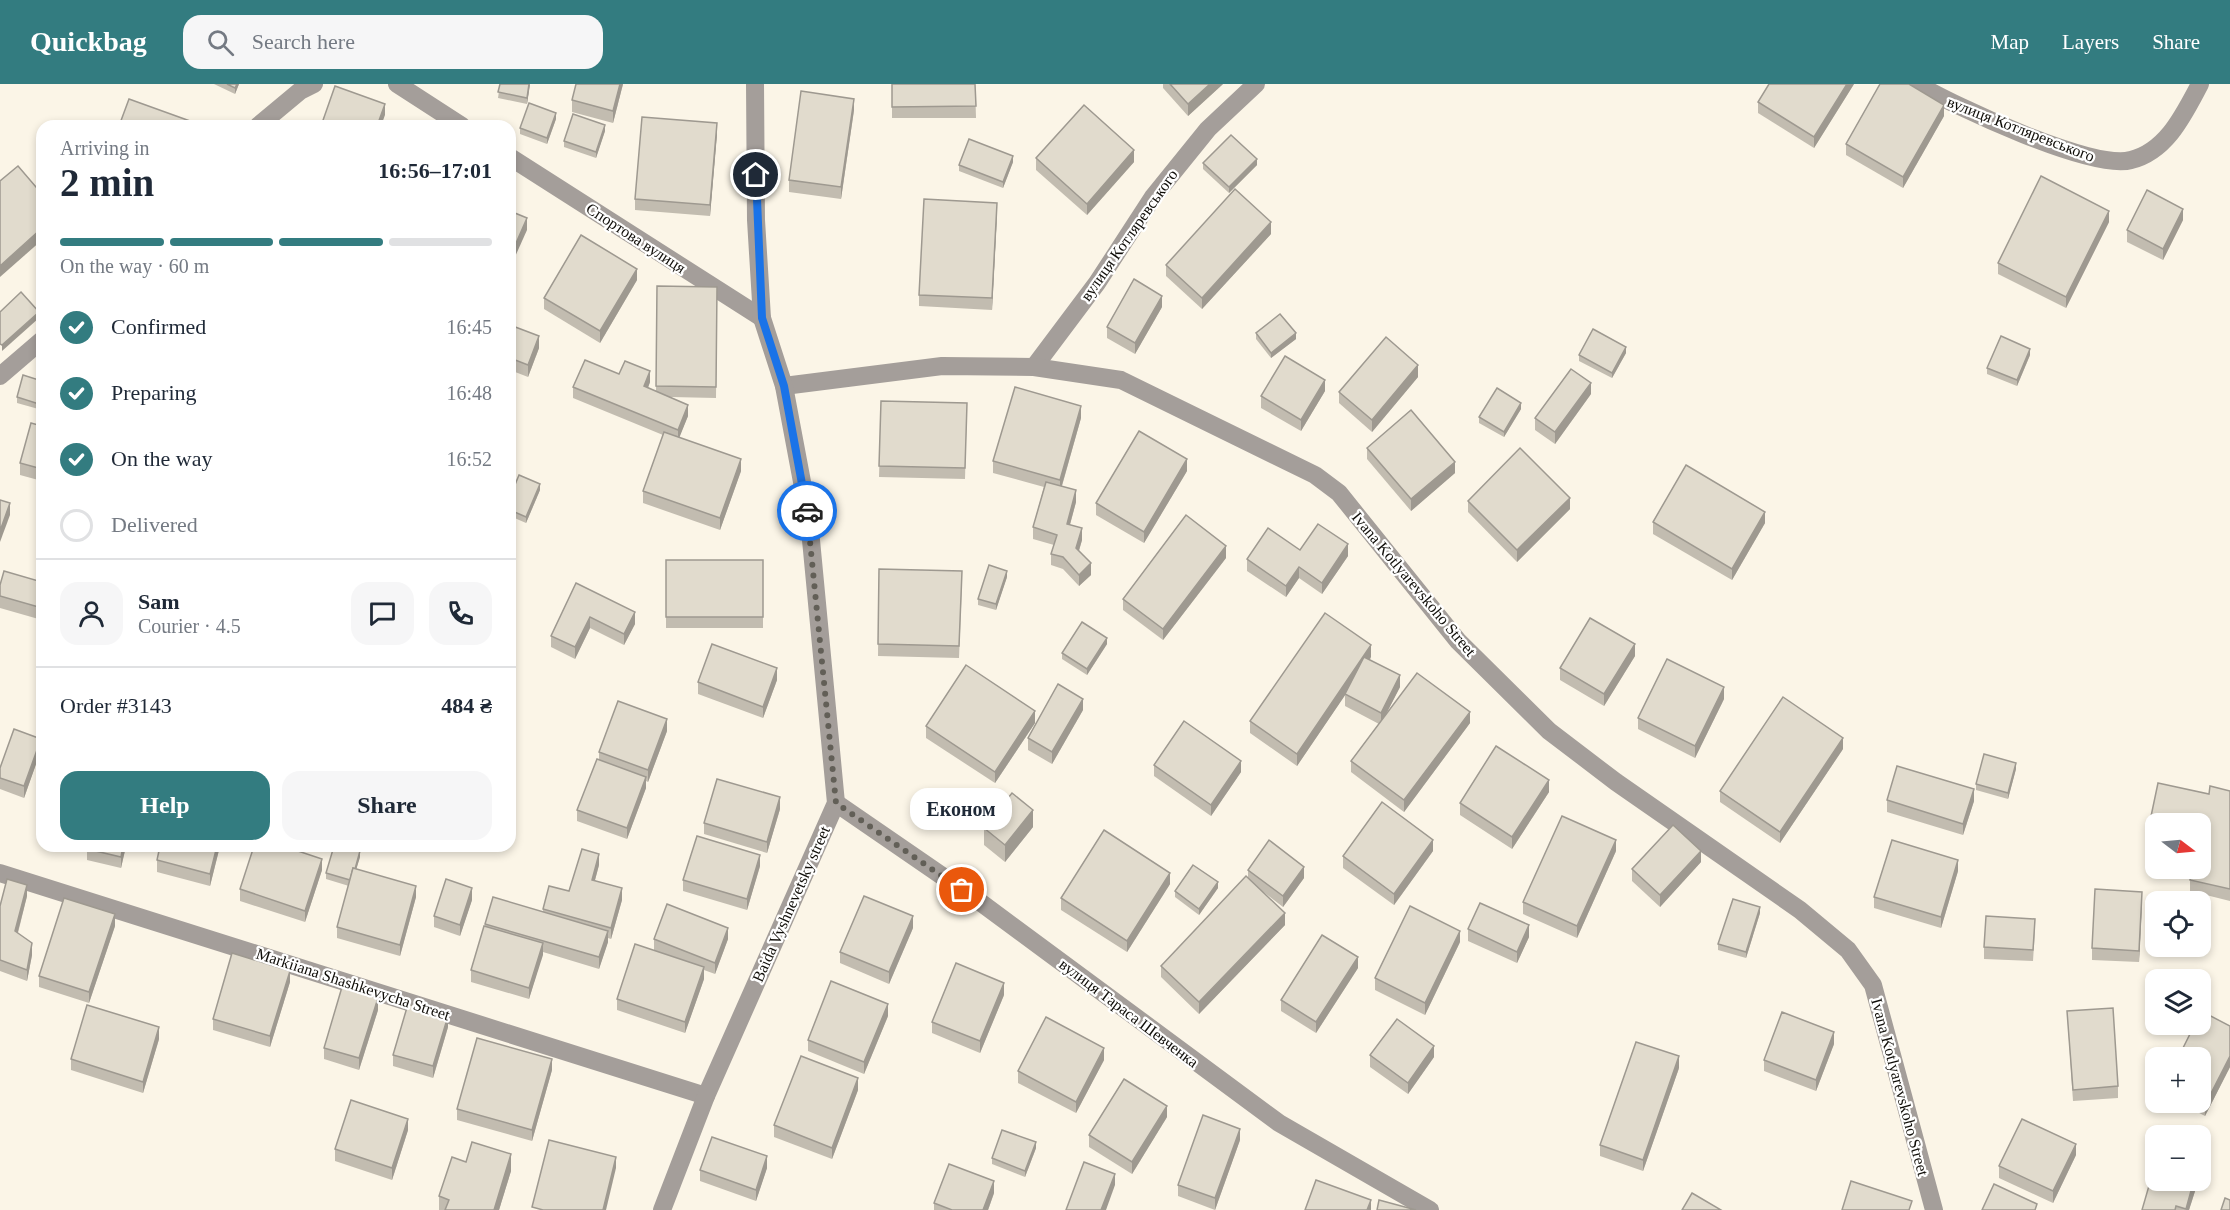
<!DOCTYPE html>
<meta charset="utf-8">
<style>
body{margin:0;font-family:"Times New Roman",serif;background:#f6f6f7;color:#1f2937;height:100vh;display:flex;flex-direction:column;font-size:22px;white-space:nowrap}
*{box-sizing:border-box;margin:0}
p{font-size:20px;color:#747a83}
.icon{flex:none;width:33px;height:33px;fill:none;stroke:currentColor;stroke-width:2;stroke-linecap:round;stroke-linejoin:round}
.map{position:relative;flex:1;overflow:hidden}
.drawer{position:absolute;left:36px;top:36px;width:480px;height:732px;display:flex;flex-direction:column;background:#fff;border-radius:18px;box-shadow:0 3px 9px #0003}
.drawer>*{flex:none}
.needle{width:39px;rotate:106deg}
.controls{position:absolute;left:2145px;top:729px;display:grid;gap:12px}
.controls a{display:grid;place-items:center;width:66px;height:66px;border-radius:12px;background:#fff;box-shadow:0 3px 9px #0003;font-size:30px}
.pin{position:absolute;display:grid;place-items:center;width:51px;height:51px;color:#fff;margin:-26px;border:3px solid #fff;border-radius:50%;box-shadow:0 2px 6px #0007}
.courier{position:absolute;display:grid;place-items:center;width:60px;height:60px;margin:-30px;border:4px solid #1a73e8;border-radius:50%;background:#fff;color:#222;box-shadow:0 2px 8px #0007}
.bubble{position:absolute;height:42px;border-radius:18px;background:#fff;box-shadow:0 3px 9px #0003;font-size:20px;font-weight:700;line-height:42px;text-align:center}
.head em{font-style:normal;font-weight:700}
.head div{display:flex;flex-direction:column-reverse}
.head{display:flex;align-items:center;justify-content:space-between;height:102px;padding:0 24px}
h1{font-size:39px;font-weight:700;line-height:45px}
.bar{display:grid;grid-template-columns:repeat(4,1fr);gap:9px 6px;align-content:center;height:72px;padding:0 24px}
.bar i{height:8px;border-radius:4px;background:#e0e1e3}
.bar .current{background:#337c80}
.bar p{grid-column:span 4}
.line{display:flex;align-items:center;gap:15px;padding:0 24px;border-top:2px solid #e0e1e3}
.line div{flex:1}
.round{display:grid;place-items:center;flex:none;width:63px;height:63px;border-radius:18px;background:#f6f6f7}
ol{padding:0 24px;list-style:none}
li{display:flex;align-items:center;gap:18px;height:66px}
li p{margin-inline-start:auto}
li .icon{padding:6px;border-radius:50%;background:#337c80;color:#fff;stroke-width:4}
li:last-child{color:#747a83}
li i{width:33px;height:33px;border:3px solid #e0e1e3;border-radius:50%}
.button{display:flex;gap:12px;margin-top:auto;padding:12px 24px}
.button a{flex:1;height:69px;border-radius:18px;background:#337c80;color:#fff;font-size:24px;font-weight:700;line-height:69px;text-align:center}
.button a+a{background:#f6f6f7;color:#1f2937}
header{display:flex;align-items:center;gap:36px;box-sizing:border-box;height:84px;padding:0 30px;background:#337c80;color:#fff}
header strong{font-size:28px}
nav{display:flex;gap:33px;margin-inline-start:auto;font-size:21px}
.search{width:420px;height:54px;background:#f6f6f7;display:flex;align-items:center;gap:15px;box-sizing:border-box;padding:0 21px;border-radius:18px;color:#747a83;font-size:22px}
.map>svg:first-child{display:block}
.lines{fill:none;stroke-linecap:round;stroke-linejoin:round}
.minor{stroke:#a49e9a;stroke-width:18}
.wall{fill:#c2bcb0}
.shaded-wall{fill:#9e9990}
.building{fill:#e1dbcd;stroke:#9e9990;stroke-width:1.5}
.done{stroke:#625f57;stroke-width:6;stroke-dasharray:0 10.8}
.route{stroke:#1a73e8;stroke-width:8}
.labels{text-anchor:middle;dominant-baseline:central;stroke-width:4.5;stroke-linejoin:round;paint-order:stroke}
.street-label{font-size:16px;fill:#100e09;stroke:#fff}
</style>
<header>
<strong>Quickbag</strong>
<div class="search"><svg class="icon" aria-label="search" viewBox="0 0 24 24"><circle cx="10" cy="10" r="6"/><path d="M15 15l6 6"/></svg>Search here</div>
<nav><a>Map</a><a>Layers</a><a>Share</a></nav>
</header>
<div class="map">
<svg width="2230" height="1126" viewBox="0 0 2230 1126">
<rect width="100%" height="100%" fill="#fbf5e7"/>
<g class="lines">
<g class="minor">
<polyline points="397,0 462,42"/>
<path d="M 1917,0 C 1954,22 2093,87 2131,76 C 2167,67 2184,30 2200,0"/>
<polyline points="258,42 300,7 314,0"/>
<polyline points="510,73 762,234"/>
<polyline points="1034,283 1097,199 1153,113 1208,45 1256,0"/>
<polyline points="0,292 42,256"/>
<polyline points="784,302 942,282 1034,283 1121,296 1315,391 1339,409 1458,557 1549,647 1616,698 1800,826 1848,866 1873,901 1934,1126"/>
<polyline points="836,719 980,818 1279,1039 1430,1126"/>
<polyline points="0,789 706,1012"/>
<polyline points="662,1126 706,1012 836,719 809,435 784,302 762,234 756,136 755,0"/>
</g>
</g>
<g class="wall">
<polygon points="214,0 239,0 235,10"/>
<polygon points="500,0 530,0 527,20 498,14"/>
<polygon points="623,0 613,39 572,28 572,16"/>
<polygon points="892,0 975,0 976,34 892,34"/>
<polygon points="1163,0 1223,0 1188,32 1163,4"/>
<polygon points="1854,0 1814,64 1758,29 1758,18"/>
<polygon points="854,26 841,115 789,108 789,96"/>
<polygon points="1944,32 1903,104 1846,71 1846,60"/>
<polygon points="556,35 547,60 520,50 520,44"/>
<polygon points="605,47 596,74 564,63 564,57"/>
<polygon points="717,50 710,132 635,126 635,115"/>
<polygon points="1036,74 1134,78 1087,131 1036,86"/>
<polygon points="1013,78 1003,104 959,87 959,81"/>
<polygon points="1203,79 1257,81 1229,109 1203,85"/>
<polygon points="997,130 992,226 919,222 919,211"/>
<polygon points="2183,136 2163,176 2127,158 2127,146"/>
<polygon points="2109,138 2066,224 1998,190 1998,179"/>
<polygon points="1271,150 1202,225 1166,192 1166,181"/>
<polygon points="637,196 600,259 544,225 544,214"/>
<polygon points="657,202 717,203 716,314 671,313 688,332 679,353 741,387 720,446 643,419 643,407 663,351 573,314 573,303 619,290 650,298 648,304 656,307"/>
<polygon points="1162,223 1135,270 1107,254 1107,243"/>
<polygon points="510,241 539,264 528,293 510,286"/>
<polygon points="1256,249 1296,255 1271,274 1256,255"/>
<polygon points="1626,269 1612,294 1579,277 1579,271"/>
<polygon points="2030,271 2017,302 1987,290 1987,284"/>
<polygon points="1418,293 1372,348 1339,319 1339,308"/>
<polygon points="42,297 42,326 17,319 17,313"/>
<polygon points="1325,307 1301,347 1261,324 1261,312"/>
<polygon points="1591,310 1555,360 1535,346 1535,334"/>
<polygon points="881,317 967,319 965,395 879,393"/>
<polygon points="1521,325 1504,353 1479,339 1479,333"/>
<polygon points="1081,334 1062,402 1076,418 1070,441 1082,456 1079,467 1091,491 1079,502 1063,485 1051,481 1051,470 1054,461 1033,455 1033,443 1044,403 993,389 993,377"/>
<polygon points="42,342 42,397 20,391 20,379"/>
<polygon points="1367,364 1455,389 1411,427 1367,375"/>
<polygon points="1187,387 1144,459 1096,431 1096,419"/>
<polygon points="540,406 526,439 510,432 510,413"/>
<polygon points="1468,417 1570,425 1517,478 1468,428"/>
<polygon points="1653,438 1765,439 1732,496 1653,450"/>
<polygon points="1300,466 1348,472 1322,510 1299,494 1286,513 1247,487 1247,475"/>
<polygon points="1226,474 1163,556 1123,526 1123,515"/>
<rect x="666" y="476" width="97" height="68"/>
<polygon points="879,485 962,499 959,574 878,572"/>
<polygon points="1007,493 996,526 978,521 978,515"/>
<polygon points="42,498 42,536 0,524 0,501"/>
<polygon points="576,499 635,540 624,561 590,544 575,575 551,563 551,552"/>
<polygon points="1107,560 1087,591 1062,575 1062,569"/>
<polygon points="1635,572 1604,622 1560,596 1560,584"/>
<polygon points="1371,573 1370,576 1400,603 1385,632 1470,639 1404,728 1351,688 1351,677 1379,640 1345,622 1345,611 1297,682 1250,649 1250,637"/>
<polygon points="777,596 763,634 698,610 698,598"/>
<polygon points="1724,615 1695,674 1638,645 1638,634"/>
<polygon points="1083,626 1052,680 1028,666 1028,654"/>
<polygon points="1035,639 995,699 926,654 926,642"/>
<polygon points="667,647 648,698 646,697 646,704 627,755 577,737 577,726 599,676 599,668"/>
<polygon points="1843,665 1780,759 1720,718 1720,707"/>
<polygon points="41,666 24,714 0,705 0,684"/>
<polygon points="1154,681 1241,688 1211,732 1154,692"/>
<polygon points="2016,685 2008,715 1976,706 1976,700"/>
<polygon points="2230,707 2230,817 2190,807 2190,796 2200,784 2200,740 2156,740 2156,750 2150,749 2150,737 2209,710"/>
<polygon points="1549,708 1512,765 1460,731 1460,719"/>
<polygon points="1887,716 1974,717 1963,751 1887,728"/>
<polygon points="780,725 767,769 704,750 704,739"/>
<polygon points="1033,743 1005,778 984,761 984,744"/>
<polygon points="126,762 121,784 87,776 87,765"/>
<polygon points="220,762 210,802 157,788 157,776"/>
<polygon points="1433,767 1394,821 1343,784 1343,772"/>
<polygon points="1616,767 1577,854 1523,830 1523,818"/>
<polygon points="360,773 356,785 416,813 400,872 337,854 337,843 349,802 326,795 326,789"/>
<polygon points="1701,778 1660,823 1632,797 1632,785"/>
<polygon points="599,781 595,796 622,816 611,855 608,854 608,858 599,885 543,868 529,915 471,898 471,886 485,840 543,827 543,825 569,807"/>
<polygon points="760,782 747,826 683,807 683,796"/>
<polygon points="322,786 305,838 240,817 240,805"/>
<polygon points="1248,786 1304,794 1283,823 1262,807 1285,841 1199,930 1161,893 1161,882 1248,794"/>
<polygon points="1958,787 1941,844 1874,824 1874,813"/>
<polygon points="1170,800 1127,868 1061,826 1061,814"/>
<polygon points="1218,804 1199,831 1175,813 1175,807"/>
<polygon points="27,812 18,849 32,871 27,897 0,887 0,822"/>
<polygon points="472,816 460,852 434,843 434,832"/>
<polygon points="2142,819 2139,878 2092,876 2092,864"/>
<polygon points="1760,829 1746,874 1718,866 1718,860"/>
<polygon points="115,842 89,919 39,903 39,892"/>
<polygon points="913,844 889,900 840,879 840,868"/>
<polygon points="1468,845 1529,853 1517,879 1468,857"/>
<polygon points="2035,846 2033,877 1984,875 1984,863"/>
<polygon points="654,855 728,855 715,890 704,886 704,895 685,949 617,926 617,915 654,866"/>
<polygon points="1460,858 1425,931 1375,906 1375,894"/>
<polygon points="1358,884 1316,949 1281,927 1281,916"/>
<polygon points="290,898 270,963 213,946 213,935"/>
<polygon points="1004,911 980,969 932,949 932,938"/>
<polygon points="378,926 359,986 324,975 324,964"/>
<polygon points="2067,927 2118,1002 2118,1014 2073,1017"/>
<polygon points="888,932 864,990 808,967 808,956"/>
<polygon points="2230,942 2230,983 2205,1032 2178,1018 2200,1018"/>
<polygon points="448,943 433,994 393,982 393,971"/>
<polygon points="159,955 143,1009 71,986 71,975"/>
<polygon points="1834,960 1816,1007 1764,987 1764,976"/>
<polygon points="1370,971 1434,973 1408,1010 1370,983"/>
<polygon points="1104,976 1076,1029 1018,999 1018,987"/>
<polygon points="1679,984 1643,1087 1600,1072 1600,1061"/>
<polygon points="552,986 532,1057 457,1036 457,1025"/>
<polygon points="858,1006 832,1075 774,1053 774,1041"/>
<polygon points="1167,1033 1132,1090 1089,1063 1089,1051"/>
<polygon points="408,1046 392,1096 335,1077 335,1065"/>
<polygon points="1240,1056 1215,1126 1178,1112 1178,1101"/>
<polygon points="1036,1064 1025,1093 992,1080 992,1074"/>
<polygon points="2076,1071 2053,1119 1999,1094 1999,1082"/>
<polygon points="466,1078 511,1087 499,1126 439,1126 439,1112"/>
<polygon points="767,1084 756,1117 700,1097 700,1086"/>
<polygon points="2196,1096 2196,1104 2189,1126 2142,1126"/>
<polygon points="994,1109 988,1126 934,1126 934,1119"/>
</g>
<g class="shaded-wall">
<polygon points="237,0 239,0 235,10 235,4"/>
<polygon points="529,0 530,0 527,20 527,14"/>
<polygon points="620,0 623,0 613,39 613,27"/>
<polygon points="1210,0 1223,0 1188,32 1188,20"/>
<polygon points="1847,0 1854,0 1814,64 1814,53"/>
<polygon points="854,15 854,26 841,115 841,103"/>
<polygon points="385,20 385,31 381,42 377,42"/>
<polygon points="1944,21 1944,32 1903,104 1903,93"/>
<polygon points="556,29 556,35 547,60 547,54"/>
<polygon points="717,39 717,50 710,132 710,121"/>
<polygon points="605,41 605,47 596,74 596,68"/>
<polygon points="1134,66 1134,78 1087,131 1087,120"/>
<polygon points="1013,72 1013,78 1003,104 1003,98"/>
<polygon points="1257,75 1257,81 1229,109 1229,103"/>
<polygon points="997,119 997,130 992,226 992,214"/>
<polygon points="2183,125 2183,136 2163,176 2163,165"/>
<polygon points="2109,127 2109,138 2066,224 2066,213"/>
<polygon points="527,134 527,146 510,184 510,173"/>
<polygon points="1271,138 1271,150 1202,225 1202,214"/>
<polygon points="42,144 42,156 0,193 0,182"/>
<polygon points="637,185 637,196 600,259 600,247"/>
<polygon points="1162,212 1162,223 1135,270 1135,259"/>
<polygon points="39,228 39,234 2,267 2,261"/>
<polygon points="1296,249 1296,255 1271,274 1271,269"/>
<polygon points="539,252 539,264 528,293 528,281"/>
<polygon points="1626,263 1626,269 1612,294 1612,289"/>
<polygon points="2030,265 2030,271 2017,302 2017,296"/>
<polygon points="1418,281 1418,293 1372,348 1372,336"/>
<polygon points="650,287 650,298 644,314 644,302"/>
<polygon points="1325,296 1325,307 1301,347 1301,336"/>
<polygon points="1591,299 1591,310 1555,360 1555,348"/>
<polygon points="1521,319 1521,325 1504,353 1504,348"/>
<polygon points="688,321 688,332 678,357 678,346"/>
<polygon points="1081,322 1081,334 1060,408 1060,396"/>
<polygon points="741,375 741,387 720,446 720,434"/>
<polygon points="1187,375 1187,387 1144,459 1144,448"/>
<polygon points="1455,378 1455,389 1411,427 1411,415"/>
<polygon points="540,400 540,406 526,439 526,433"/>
<polygon points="1076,406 1076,418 1067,451 1067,440"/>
<polygon points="1570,414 1570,425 1517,478 1517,466"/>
<polygon points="10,419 10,431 0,458 0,447"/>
<polygon points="1765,428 1765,439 1732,496 1732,485"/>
<polygon points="1082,444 1082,456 1076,476 1076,464"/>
<polygon points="1348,460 1348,472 1322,510 1322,499"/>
<polygon points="1226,462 1226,474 1163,556 1163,545"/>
<polygon points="1091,479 1091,491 1079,502 1079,491"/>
<polygon points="1299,483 1299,494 1286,513 1286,502"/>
<polygon points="1007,487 1007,493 996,526 996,520"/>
<polygon points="635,528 635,540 624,561 624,550"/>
<polygon points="590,533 590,544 575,575 575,563"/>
<polygon points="1107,554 1107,560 1087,591 1087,585"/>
<polygon points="1635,560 1635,572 1604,622 1604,610"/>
<polygon points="1371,561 1371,573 1297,682 1297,670"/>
<polygon points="777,584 777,596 763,634 763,623"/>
<polygon points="1400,591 1400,603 1381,640 1381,629"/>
<polygon points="1724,603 1724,615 1695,674 1695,662"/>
<polygon points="1083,615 1083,626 1052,680 1052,668"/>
<polygon points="1035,627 1035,639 995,699 995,688"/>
<polygon points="1470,628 1470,639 1404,728 1404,716"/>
<polygon points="667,635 667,647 648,698 648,686"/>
<polygon points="1843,654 1843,665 1780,759 1780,748"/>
<polygon points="41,655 41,666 24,714 24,702"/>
<polygon points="1241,677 1241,688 1211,732 1211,721"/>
<polygon points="2016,679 2016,685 2008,715 2008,709"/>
<polygon points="646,693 646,704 627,755 627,744"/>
<polygon points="1549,696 1549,708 1512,765 1512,753"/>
<polygon points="1974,705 1974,717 1963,751 1963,740"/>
<polygon points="780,713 780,725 767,769 767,758"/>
<polygon points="1033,726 1033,743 1005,778 1005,761"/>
<polygon points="1433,756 1433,767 1394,821 1394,810"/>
<polygon points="1616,756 1616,767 1577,854 1577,842"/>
<polygon points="123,762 126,762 121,784 121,773"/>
<polygon points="217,762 220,762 210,802 210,790"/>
<polygon points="360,767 360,773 351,803 351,797"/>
<polygon points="1701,767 1701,778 1660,823 1660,811"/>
<polygon points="599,770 599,781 592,807 592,796"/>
<polygon points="760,771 760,782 747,826 747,815"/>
<polygon points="322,775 322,786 305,838 305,827"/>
<polygon points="1958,776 1958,787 1941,844 1941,833"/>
<polygon points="1304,783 1304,794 1283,823 1283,812"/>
<polygon points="1170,789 1170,800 1127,868 1127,857"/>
<polygon points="1218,798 1218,804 1199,831 1199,825"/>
<polygon points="27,801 27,812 15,859 15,847"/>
<polygon points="416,802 416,813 400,872 400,861"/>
<polygon points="472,804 472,816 460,852 460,841"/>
<polygon points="622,804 622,816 611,855 611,844"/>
<polygon points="2142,808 2142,819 2139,878 2139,867"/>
<polygon points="1760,823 1760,829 1746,874 1746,868"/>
<polygon points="1285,829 1285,841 1199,930 1199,918"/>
<polygon points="115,830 115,842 89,919 89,908"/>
<polygon points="913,832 913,844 889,900 889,888"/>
<polygon points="1529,841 1529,853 1517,879 1517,868"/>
<polygon points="728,844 728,855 715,890 715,879"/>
<polygon points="608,847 608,858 599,885 599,873"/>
<polygon points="1460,847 1460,858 1425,931 1425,919"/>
<polygon points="32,859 32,871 27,897 27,886"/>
<polygon points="543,859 543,871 529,915 529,904"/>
<polygon points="1358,873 1358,884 1316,949 1316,938"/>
<polygon points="704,883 704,895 685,949 685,938"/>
<polygon points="290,887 290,898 270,963 270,952"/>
<polygon points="1004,899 1004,911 980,969 980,957"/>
<polygon points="378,914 378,926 359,986 359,974"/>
<polygon points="888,920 888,932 864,990 864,978"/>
<polygon points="448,932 448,943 433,994 433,982"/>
<polygon points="159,943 159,955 143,1009 143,998"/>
<polygon points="1834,948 1834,960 1816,1007 1816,996"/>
<polygon points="1434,962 1434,973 1408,1010 1408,999"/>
<polygon points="1104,964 1104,976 1076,1029 1076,1018"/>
<polygon points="1679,972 1679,984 1643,1087 1643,1076"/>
<polygon points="2230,972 2230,983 2205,1032 2205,1021"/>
<polygon points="552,975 552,986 532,1057 532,1046"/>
<polygon points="858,994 858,1006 832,1075 832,1064"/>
<polygon points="1167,1022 1167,1033 1132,1090 1132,1078"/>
<polygon points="408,1035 408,1046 392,1096 392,1084"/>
<polygon points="1240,1045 1240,1056 1215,1126 1215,1114"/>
<polygon points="1036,1058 1036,1064 1025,1093 1025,1087"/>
<polygon points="2076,1060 2076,1071 2053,1119 2053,1107"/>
<polygon points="511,1070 511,1087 499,1126 494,1126"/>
<polygon points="767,1072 767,1084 756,1117 756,1106"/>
<polygon points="616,1073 616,1084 606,1126 603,1126"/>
<polygon points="1115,1090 1115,1101 1106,1126 1101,1126"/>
<polygon points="2194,1096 2196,1096 2196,1104 2189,1126 2186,1126"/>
<polygon points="994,1097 994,1109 988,1126 983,1126"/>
<polygon points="1371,1116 1371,1126 1367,1126"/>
</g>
<g class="building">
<polygon points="227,0 237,0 235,4"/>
<polygon points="500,0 529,0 527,14 498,8"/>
<polygon points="576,0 620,0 613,27 572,16"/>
<polygon points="892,0 975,0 976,22 892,23"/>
<polygon points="1170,0 1210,0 1188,20"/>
<polygon points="1769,0 1847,0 1814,53 1758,18"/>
<polygon points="1880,0 1909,0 1944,21 1903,93 1846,60"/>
<polygon points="335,2 385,20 377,42 321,42"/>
<polygon points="801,7 854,15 841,103 789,96"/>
<polygon points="129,15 190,37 188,42 119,42"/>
<polygon points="529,19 556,29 547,54 520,44"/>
<polygon points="1084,21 1134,66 1087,120 1036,74"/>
<polygon points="573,30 605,41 596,68 564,57"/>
<polygon points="642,33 717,39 710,121 635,115"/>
<polygon points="1231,51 1257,75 1229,103 1203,79"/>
<polygon points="969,55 1013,72 1003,98 959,81"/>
<polygon points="18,82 42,110 42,144 0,182 0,97"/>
<polygon points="2041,92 2109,127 2066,213 1998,179"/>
<polygon points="1235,105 1271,138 1202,214 1166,181"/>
<polygon points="2147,106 2183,125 2163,165 2127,146"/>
<polygon points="924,115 997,119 992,214 919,211"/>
<polygon points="510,127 527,134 510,173"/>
<polygon points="581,151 637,185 600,247 544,214"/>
<polygon points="1134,195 1162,212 1135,259 1107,243"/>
<polygon points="657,202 717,203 716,303 656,302"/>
<polygon points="21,208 39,228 2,261 0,260 0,228"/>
<polygon points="1280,230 1296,249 1271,269 1256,249"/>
<polygon points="510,241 539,252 528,281 510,274"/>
<polygon points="1593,245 1626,263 1612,289 1579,271"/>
<polygon points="2001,252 2030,265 2017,296 1987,284"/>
<polygon points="1386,253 1418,281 1372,336 1339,308"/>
<polygon points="1285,272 1325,296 1301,336 1261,312"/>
<polygon points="585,276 619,290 625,277 650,287 644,302 688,321 678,346 573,303"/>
<polygon points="1571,285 1591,299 1555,348 1535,334"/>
<polygon points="23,291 42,297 42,321 17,313"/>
<polygon points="1015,303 1081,322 1060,396 993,377"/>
<polygon points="1497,304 1521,319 1504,348 1479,333"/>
<polygon points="881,317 967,319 965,384 879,382"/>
<polygon points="1411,326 1455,378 1411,415 1367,364"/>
<polygon points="31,339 42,342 42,385 20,379"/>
<polygon points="1139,347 1187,375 1144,448 1096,419"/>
<polygon points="664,348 741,375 720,434 643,407"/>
<polygon points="1520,364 1570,414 1517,466 1468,417"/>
<polygon points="1686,381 1765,428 1732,485 1653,438"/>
<polygon points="519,391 540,400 526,433 510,426 510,413"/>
<polygon points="1046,398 1076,406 1067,440 1082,444 1076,464 1091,479 1079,491 1063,473 1051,470 1057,451 1033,443"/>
<polygon points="0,416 10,419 0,447"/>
<polygon points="1186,431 1226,462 1163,545 1123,515"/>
<polygon points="1318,440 1348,460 1322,499 1299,483 1286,502 1247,475 1268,444 1300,466"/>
<rect x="666" y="476" width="97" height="57"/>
<polygon points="989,481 1007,487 996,520 978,515"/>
<polygon points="879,485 962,487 959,562 878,560"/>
<polygon points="4,487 42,498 42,524 0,512 0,501"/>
<polygon points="576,499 635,528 624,550 590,533 575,563 551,552"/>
<polygon points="1325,529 1371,561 1297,670 1250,637"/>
<polygon points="1590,534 1635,560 1604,610 1560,584"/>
<polygon points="1082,538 1107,554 1087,585 1062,569"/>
<polygon points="712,560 777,584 763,623 698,598"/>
<polygon points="1364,573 1400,591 1381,629 1345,610"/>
<polygon points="1667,575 1724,603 1695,662 1638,634"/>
<polygon points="966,581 1035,627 995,688 926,642"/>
<polygon points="1417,589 1470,628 1404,716 1351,677"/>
<polygon points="1058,600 1083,615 1052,668 1028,654"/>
<polygon points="1783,613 1843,654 1780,748 1720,707"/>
<polygon points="618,617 667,635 648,686 599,668"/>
<polygon points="1184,637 1241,677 1211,721 1154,681"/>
<polygon points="14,645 41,655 24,702 0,694 0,684"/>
<polygon points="1496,662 1549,696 1512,753 1460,719"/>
<polygon points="1984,670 2016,679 2008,709 1976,700"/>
<polygon points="597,675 646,693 627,744 577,726"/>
<polygon points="1897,682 1974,705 1963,740 1887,716"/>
<polygon points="717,695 780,713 767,758 704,739"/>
<polygon points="2158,699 2209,710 2210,702 2230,707 2230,805 2190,796 2192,784 2200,784 2200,740 2160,740 2150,737"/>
<polygon points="1012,709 1033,726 1005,761 984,744"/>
<polygon points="1382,718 1433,756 1394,810 1343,772"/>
<polygon points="1562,732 1616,756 1577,842 1523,818"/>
<polygon points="1673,741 1701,767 1660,811 1632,785"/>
<polygon points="1104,746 1170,789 1127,857 1061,814"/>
<polygon points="697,752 760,771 747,815 683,796"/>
<polygon points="1269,756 1304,783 1283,812 1248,786"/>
<polygon points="1892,756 1958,776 1941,833 1874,813"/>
<polygon points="88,762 123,762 121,773 87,765"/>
<polygon points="160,762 217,762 210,790 157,776"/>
<polygon points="254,762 283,762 322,775 305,827 240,805"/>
<polygon points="334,762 344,762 360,767 355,785 353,784 350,796 326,789"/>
<polygon points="582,765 599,770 592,796 622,804 611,844 543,825 549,802 569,807"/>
<polygon points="1193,781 1218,798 1199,825 1175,807"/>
<polygon points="353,784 416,802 400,861 337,843"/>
<polygon points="1246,792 1285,829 1199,918 1161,882"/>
<polygon points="7,795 27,801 15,847 32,859 27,886 0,876 0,822"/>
<polygon points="446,795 472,804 460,841 434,832"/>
<polygon points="2095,805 2142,808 2139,867 2092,864"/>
<polygon points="864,812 913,832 889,888 840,868"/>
<polygon points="493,813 608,847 599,873 485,840"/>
<polygon points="64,814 115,830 89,908 39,892"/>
<polygon points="1733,815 1760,823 1746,868 1718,860"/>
<polygon points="1480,819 1529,841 1517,868 1468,845"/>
<polygon points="667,820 728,844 715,879 654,855"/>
<polygon points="1410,822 1460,847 1425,919 1375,894"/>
<polygon points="1986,832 2035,835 2033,866 1984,863"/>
<polygon points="484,842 543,859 529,904 471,886"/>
<polygon points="1322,851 1358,873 1316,938 1281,916"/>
<polygon points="635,860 704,883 685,938 617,915"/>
<polygon points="232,869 290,887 270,952 213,935"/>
<polygon points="956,879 1004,899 980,957 932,938"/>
<polygon points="831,897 888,920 864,978 808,956"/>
<polygon points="342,903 378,914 359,974 324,964"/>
<polygon points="408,920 448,932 433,982 393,971"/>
<polygon points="87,921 159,943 143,998 71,975"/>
<polygon points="2113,924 2118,1002 2073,1006 2067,927"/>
<polygon points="2201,927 2230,942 2230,972 2205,1021 2200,1018 2200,974 2178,974 2195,940 2200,940 2200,929"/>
<polygon points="1782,928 1834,948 1816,996 1764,976"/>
<polygon points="1046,933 1104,964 1076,1018 1018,987"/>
<polygon points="1397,935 1434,962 1408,999 1370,971"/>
<polygon points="477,954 552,975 532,1046 457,1025"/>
<polygon points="1636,958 1679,972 1643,1076 1600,1061"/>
<polygon points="801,972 858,994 832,1064 774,1041"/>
<polygon points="1124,995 1167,1022 1132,1078 1089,1051"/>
<polygon points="351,1016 408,1035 392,1084 335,1065"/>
<polygon points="1203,1031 1240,1045 1215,1114 1178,1101"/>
<polygon points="2022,1035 2076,1060 2053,1107 1999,1082"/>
<polygon points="1002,1046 1036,1058 1025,1087 992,1074"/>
<polygon points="712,1053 767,1072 756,1106 700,1086"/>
<polygon points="549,1056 616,1073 603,1126 543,1126 532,1123"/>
<polygon points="472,1058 511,1070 494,1126 445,1126 449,1116 439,1112 452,1073 466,1078"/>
<polygon points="1084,1078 1115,1090 1101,1126 1066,1126"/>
<polygon points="949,1080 994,1097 983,1126 952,1126 934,1119"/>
<polygon points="2155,1081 2156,1096 2194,1096 2186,1125 2176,1122 2175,1126 2142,1126"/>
<polygon points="1316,1096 1371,1116 1367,1126 1305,1126"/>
<polygon points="1851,1097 1912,1117 1909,1126 1842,1126"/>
<polygon points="1994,1100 2037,1120 2035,1126 1982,1126"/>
<polygon points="1692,1109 1721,1126 1682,1126"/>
<polygon points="2225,1114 2230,1116 2230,1126 2221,1126"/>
<polygon points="1379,1116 1416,1126 1377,1126"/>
</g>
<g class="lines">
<polyline class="done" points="807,427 836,719 962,806"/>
<polyline class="route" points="756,91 762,234 784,302 807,427"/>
</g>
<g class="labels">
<g class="street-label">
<text transform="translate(2021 45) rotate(21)">вулиця Котляревського</text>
<text transform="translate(1129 151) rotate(-55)">вулиця Котляревського</text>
<text transform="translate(636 154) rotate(33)">Спортова вулиця</text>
<text transform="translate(1414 500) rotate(50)">Ivana Kotlyarevskoho Street</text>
<text transform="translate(791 820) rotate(-66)">Baida Vyshnevetsky street</text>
<text transform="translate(353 900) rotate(18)">Markiiana Shashkevycha Street</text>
<text transform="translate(1129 929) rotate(37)">вулиця Тараса Шевченка</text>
<text transform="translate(1900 1003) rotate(75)">Ivana Kotlyarevskoho Street</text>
</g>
</g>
</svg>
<div class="controls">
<a><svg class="needle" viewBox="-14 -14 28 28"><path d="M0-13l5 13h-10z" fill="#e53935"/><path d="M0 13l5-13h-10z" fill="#747a83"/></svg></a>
<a><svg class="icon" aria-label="locate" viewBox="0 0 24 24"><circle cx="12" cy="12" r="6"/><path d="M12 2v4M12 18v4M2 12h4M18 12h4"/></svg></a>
<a><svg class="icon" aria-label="layers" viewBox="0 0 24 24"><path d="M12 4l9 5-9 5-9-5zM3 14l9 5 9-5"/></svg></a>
<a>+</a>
<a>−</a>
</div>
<div class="pin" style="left:962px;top:806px;background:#ea580c"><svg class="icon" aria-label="bag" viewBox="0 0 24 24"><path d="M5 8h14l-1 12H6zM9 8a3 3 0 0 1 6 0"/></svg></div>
<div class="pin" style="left:756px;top:91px;background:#1f2937"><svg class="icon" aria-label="home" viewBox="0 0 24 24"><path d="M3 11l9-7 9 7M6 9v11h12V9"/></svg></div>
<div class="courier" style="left:807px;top:427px"><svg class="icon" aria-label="car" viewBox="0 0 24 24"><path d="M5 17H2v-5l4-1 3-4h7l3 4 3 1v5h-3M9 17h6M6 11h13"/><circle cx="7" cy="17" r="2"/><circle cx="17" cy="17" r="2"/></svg></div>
<div class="bubble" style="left:910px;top:704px;width:102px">Економ</div>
<section class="drawer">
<div class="head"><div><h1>2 min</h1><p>Arriving in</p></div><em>16:56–17:01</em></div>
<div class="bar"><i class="current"></i><i class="current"></i><i class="current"></i><i></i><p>On the way · 60 m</p></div>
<ol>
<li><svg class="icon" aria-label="check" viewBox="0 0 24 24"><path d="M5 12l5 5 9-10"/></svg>Confirmed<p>16:45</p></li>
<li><svg class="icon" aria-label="check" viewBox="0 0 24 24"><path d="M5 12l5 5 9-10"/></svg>Preparing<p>16:48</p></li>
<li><svg class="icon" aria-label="check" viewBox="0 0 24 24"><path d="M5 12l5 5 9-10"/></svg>On the way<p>16:52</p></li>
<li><i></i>Delivered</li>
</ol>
<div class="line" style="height:108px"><a class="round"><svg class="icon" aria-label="person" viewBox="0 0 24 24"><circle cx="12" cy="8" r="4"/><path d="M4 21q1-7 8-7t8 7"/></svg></a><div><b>Sam</b><p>Courier · 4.5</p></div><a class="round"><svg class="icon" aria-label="chat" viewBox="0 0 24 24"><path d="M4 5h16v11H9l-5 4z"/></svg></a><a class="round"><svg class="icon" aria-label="phone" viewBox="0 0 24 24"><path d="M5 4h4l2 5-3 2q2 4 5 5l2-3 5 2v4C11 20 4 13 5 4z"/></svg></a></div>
<div class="line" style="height:78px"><div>Order #3143</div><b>484 ₴</b></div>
<div class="button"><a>Help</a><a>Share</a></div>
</section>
</div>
